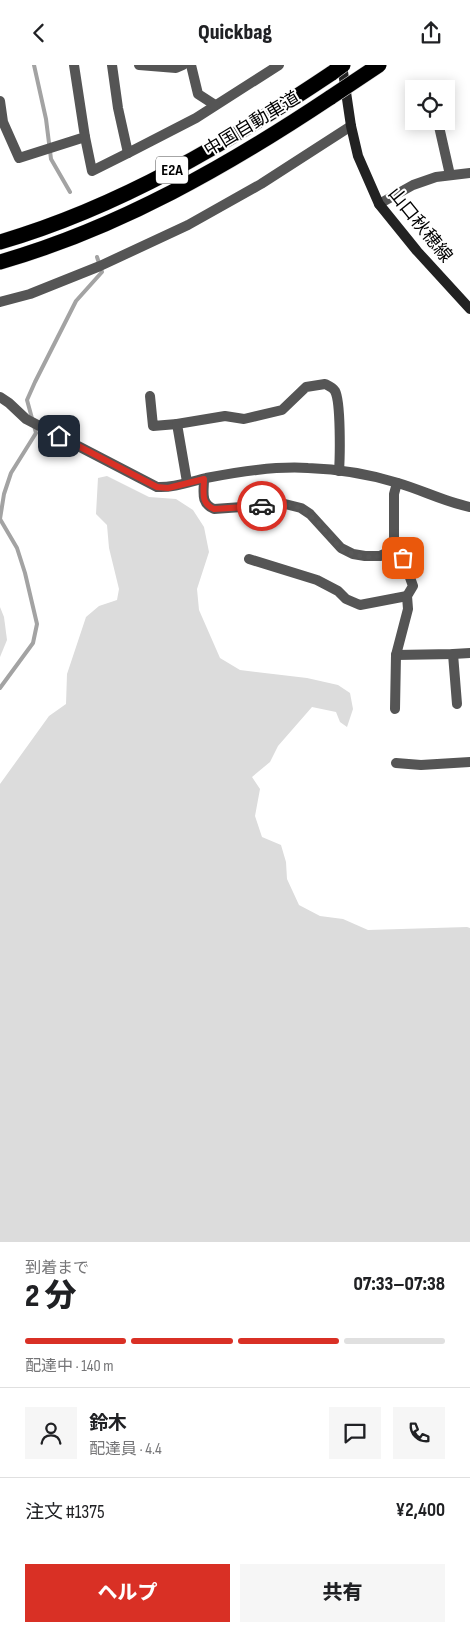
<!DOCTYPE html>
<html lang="ja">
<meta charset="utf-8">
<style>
body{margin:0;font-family:"Sofia Sans Condensed","Noto Sans JP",sans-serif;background:#f6f6f6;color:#202124;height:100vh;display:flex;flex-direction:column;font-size:19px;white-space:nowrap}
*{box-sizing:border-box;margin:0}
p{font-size:16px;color:#757577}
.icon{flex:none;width:28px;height:28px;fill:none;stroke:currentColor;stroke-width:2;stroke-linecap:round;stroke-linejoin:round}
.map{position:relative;height:1177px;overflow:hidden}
.sheet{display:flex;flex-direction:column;background:#fff;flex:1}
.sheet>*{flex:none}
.controls{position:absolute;left:405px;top:15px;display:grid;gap:10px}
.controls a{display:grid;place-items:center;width:50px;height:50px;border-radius:0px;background:#fff;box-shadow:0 2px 12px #0003;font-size:25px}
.pin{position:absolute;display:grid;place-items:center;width:42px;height:42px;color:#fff;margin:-21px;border-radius:10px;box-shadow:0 2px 8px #0006}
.courier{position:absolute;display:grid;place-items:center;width:50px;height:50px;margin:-25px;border:4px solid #d93025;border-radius:50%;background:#fff;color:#222;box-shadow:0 1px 6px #0007}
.headline em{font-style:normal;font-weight:800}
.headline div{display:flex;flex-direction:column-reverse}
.headline{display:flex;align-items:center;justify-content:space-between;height:85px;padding:0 25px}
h1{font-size:32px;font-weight:800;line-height:38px}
.bar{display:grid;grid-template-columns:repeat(4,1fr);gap:8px 5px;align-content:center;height:60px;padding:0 25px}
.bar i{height:6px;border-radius:4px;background:#e0e0e0}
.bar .current{background:#d93025}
.bar p{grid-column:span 4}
.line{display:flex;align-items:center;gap:12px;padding:0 25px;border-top:1px solid #e0e0e0}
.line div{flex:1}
.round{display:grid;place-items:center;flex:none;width:52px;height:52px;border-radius:0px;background:#f6f6f6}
.action{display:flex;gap:10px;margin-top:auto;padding:10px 25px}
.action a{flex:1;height:58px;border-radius:0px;background:#d93025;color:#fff;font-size:20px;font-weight:800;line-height:58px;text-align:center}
.action a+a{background:#f6f6f6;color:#202124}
header{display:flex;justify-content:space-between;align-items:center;height:65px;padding:0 25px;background:#fff;font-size:22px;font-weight:800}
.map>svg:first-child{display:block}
.green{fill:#dcdcdc}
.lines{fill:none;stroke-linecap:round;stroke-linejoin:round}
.stream{stroke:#a3a3a3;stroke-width:4}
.motorway-casing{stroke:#dbdbdb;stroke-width:16}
.minor{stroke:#555;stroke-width:10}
.secondary{stroke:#222;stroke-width:10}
.motorway{stroke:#000;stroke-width:15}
.motorway-bridge-casing{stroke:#dbdbdb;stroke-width:16;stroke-linecap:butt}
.motorway-bridge{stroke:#000;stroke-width:15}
.done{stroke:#595959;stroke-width:5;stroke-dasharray:0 9}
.route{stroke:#d93025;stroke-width:6}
.labels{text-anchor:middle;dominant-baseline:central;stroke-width:4;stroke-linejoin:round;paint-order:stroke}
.shield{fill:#fff;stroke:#4c4c4c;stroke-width:1}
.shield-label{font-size:16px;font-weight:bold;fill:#000}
.street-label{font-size:18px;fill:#000;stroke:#fff}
</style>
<header><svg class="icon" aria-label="back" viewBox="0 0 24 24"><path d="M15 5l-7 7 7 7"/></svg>Quickbag<svg class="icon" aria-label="share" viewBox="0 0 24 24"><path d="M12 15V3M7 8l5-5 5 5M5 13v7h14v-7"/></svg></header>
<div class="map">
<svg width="470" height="1177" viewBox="0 0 470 1177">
<rect width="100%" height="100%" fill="#fff"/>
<g class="green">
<polygon points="107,411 149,432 176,434 193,445 204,462 209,487 197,524 199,545 220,593 240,605 307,613 338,620 350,628 353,644 347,662 340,657 336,647 312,642 278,681 270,697 252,712 260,724 255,751 262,772 281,780 286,797 287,814 299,840 320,851 343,854 368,865 467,862 470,863 470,1177 0,1177 0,719 49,651 66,639 67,609 86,552 99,541 117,535 119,524 109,483 107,460 96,449 98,413"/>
<polygon points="0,542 4,552 7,575 0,592"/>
</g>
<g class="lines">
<g class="stream">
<polyline points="34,0 46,54 51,94 70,127"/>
<polyline points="0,623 33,578 37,559 25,508 17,483 0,454 4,429 11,408 36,368 27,335 35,317 76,236 102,207 97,192"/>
</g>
<g class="motorway-casing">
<g id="motorway">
<path d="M 0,177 C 120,142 229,77 332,8"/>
<path d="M 0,197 C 119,163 229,100 331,32"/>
</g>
</g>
<g class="minor">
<polyline points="112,0 118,43 128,88 196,53 279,0"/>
<polyline points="139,0 176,3 183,0"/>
<polyline points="191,0 198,29 215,40"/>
<polyline points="0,36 3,57 19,93 85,72 74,0"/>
<polyline points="438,57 450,110"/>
<polyline points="85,72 92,106 128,88"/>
<polyline points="379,139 413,120 436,112 470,108"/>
<polyline points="0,237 30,229 100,201 188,160 261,119 351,61"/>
<polyline points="150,331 153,361 177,359"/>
<path d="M 0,332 L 9,338 L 26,354 L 157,422 C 174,423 189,417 206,413 C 239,407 274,401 308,403 C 337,404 369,409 398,418 C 422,425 445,437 470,442"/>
<path d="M 204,414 C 204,427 200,438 214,444 L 285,439 L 301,443 L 310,449 L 341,483 L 353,489 L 365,491 L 380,491 L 394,484"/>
<path d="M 187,417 L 177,359 L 225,351 L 244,354 L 282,345 L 306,322 L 325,319 C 329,321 332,322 335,326 C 341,337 340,392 339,406"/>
<polyline points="249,494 317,515 338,526 346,534 360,540 407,531"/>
<polyline points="453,589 457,639"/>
<polyline points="396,590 453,589 470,588"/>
<polyline points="395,644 396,590 408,544 407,531 413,521 403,493 394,484 394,429 397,418"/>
<polyline points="396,698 421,700 470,697"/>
</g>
<polyline class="secondary" points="342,0 351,61 358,91 379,139 417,186 470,244"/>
<use href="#motorway" class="motorway"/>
<g class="motorway-bridge-casing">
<g id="motorway-bridge">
<polyline points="332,8 343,0"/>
<polyline points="331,32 379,0"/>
</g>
</g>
<use href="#motorway-bridge" class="motorway-bridge"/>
</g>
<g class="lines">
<polyline class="done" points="262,441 285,439 301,443 321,460 341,484 353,489 365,492 380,491 394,484 403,493"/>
<path class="route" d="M 59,371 L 157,422 L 168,423 L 204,414 C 204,427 200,438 214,444 L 262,441"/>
</g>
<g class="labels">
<rect class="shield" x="156" y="91.5" width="32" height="27" rx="4"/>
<g class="shield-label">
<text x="172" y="105">E2A</text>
</g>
<g class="street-label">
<text transform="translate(252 59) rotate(-31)">中国自動車道</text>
<text transform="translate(420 160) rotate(51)">山口秋穂線</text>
</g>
</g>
</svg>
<div class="controls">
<a><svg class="icon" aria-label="locate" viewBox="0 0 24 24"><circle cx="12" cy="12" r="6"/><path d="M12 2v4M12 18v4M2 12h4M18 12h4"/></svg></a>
</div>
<div class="pin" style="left:403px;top:493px;background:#ea580c"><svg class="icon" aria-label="bag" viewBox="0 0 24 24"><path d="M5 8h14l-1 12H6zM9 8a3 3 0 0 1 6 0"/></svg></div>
<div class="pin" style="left:59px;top:371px;background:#1f2937"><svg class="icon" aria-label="home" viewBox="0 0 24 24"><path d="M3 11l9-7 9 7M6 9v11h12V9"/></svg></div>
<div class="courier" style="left:262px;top:441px"><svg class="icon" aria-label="car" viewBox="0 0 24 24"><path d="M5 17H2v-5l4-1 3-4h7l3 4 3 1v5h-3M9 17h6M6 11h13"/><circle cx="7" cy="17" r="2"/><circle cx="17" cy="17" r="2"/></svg></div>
</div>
<section class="sheet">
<div class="headline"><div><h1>2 分</h1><p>到着まで</p></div><em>07:33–07:38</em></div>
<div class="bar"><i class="current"></i><i class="current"></i><i class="current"></i><i></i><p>配達中 · 140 m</p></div>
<div class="line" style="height:90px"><a class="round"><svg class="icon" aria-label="person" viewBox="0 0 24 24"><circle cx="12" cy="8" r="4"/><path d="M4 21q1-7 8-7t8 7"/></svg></a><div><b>鈴木</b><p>配達員 · 4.4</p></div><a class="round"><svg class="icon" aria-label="chat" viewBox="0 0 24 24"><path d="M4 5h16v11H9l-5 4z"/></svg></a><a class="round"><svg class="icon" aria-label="phone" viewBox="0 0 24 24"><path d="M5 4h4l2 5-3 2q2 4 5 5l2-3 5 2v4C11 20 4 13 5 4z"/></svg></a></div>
<div class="line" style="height:65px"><div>注文 #1375</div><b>¥2,400</b></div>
<div class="action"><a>ヘルプ</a><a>共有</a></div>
</section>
